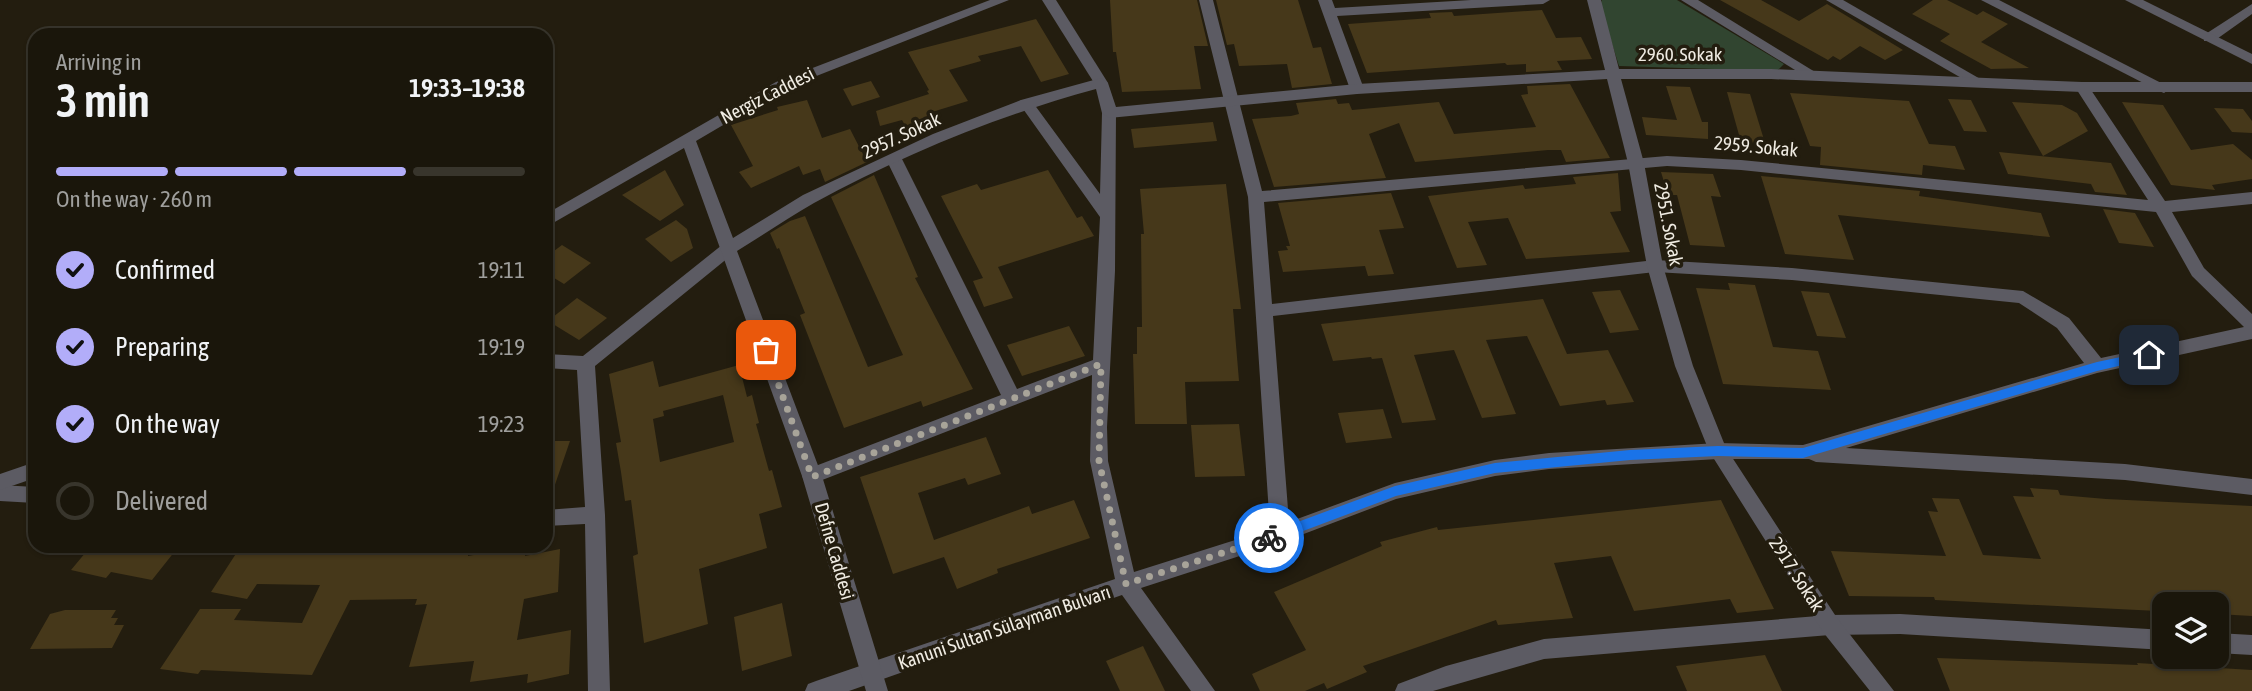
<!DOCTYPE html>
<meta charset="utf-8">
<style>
body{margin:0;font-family:"Asap Condensed",sans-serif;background:#231f14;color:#f1f3f6;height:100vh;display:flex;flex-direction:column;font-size:26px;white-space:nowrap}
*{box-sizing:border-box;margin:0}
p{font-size:23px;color:#9f9f9d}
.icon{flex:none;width:38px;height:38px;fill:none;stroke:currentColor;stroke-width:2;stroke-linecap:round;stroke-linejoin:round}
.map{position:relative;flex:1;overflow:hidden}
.panel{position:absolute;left:28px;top:28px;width:525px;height:525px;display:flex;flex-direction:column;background:#1a160b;border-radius:21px;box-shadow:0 2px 5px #0004,0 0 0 2px #38352c}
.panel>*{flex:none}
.fabs{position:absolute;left:2152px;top:592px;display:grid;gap:14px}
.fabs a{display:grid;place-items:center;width:77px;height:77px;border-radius:14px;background:#1a160b;box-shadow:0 2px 5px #0004,0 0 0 2px #38352c;font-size:35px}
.pin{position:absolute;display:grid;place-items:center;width:60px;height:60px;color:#fff;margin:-30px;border-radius:14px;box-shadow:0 4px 10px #0006}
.courier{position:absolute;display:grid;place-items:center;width:70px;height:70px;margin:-35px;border:5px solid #1a73e8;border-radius:50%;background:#fff;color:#222;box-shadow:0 2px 9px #0007}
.head em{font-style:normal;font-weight:600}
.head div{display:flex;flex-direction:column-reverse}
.head{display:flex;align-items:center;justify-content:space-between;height:119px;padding:0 28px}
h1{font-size:46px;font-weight:600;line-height:52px}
.bar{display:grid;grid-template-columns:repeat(4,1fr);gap:10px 7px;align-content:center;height:84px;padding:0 28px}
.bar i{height:9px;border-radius:5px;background:#38352c}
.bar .on{background:#b2adf9}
.bar p{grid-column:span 4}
ol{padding:0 28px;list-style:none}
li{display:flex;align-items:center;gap:21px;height:77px}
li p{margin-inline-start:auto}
li .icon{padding:7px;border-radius:50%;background:#b2adf9;color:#111;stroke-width:4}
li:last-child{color:#9f9f9d}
li i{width:38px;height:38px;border:4px solid #38352c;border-radius:50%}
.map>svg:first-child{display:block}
.green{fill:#314530}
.building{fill:#46381a;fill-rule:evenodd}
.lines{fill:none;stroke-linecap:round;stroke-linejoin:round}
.minor{fill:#5c5b63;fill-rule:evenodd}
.tertiary{fill:#5c5b63;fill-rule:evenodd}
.route{fill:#1a73e8}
.done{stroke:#a8a499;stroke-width:7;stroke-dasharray:0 12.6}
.labels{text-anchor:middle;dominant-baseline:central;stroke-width:7;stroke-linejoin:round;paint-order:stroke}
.street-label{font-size:19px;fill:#f0ece3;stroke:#231d0f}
</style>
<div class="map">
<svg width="2252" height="691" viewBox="0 0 2252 691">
<rect width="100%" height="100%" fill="#231d0f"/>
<polygon class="green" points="1602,0 1677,0 1784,64 1777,71 1619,66 1600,5"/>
<g class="building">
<polygon points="1110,0 1197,0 1208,46 1194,46 1201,89 1122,92 1116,52 1113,52"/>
<polygon points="1216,0 1298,0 1313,48 1321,47 1332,84 1292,88 1287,64 1239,66 1234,44 1227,45"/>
<polygon points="1720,0 1761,0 1799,21 1827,4 1903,50 1885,60 1860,46 1840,60 1833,56 1828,60"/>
<polygon points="1933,0 1947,0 1977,15 1983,11 2008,24 1981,42 2029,68 1991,69 1940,41 1950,34 1912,14"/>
<polygon points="1542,10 1556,38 1581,37 1592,59 1557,61 1562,70 1526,72 1526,64 1507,65 1505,63 1367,73 1348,24 1431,18 1429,13 1452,12 1454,16"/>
<polygon points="1036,19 1069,74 1041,82 1021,46 978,56 981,61 949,70 968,101 932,112 936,117 906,127 902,120 880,126 876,111 929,94 927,91 929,90 908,52"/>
<polygon points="871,81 880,97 852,106 843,89"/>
<polygon points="1570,84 1610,158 1566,162 1561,150 1548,150 1415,162 1399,123 1369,134 1386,178 1274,187 1252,119 1291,116 1299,114 1296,103 1336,99 1338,104 1349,103 1352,110 1439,102 1454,134 1536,127 1521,95 1528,94 1527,86"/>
<polygon points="1666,86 1690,87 1702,122 1708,122 1708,139 1646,135 1642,117 1677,120"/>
<polygon points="1727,92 1750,94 1765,143 1741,142"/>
<polygon points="1790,93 1909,101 1929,144 1955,146 1965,170 1923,165 1922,175 1820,165 1821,147 1810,146"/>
<polygon points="1948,99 1971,100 1987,132 1964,131"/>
<polygon points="807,100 822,138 850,129 867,162 825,182 820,169 803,175 799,166 751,188 739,172 753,166 731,125 778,110 777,107"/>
<polygon points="2012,102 2062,105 2077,113 2088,131 2043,156"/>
<polygon points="2122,102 2163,105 2191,150 2233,144 2252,160 2252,179 2212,185 2215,190 2171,185"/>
<polygon points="2214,108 2243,109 2252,121 2252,133 2232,132"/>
<polygon points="1213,122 1217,141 1134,148 1131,129"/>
<polygon points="1999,152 2111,163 2127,195 2095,192 2091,184 2008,174"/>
<polygon points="665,170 684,205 660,221 622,195"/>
<polygon points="1048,170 1077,218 1082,216 1094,236 998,267 1013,298 984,307 973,281 983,278 941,196 977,184 981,190"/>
<polygon points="1661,172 1713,174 1721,197 1711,196 1725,247 1690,245 1677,195 1668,195"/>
<polygon points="1618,173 1621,211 1610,212 1630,252 1526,259 1508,218 1468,222 1487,265 1457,268 1428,196 1523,185 1525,189 1576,184 1573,177"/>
<polygon points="874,175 918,277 915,278 973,389 923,407 921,401 844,428 800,315 805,313 779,248 777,249 770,233 790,221 805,216 868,367 903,355 831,197"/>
<polygon points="1761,176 1920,191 1919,196 2041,213 2050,237 1838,215 1854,260 1785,254"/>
<polygon points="1226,184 1241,309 1233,309 1239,381 1185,382 1187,424 1135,424 1133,354 1137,354 1137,327 1142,327 1141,234 1144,234 1140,189"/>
<polygon points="1391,193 1404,228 1379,230 1394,274 1368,276 1365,266 1283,272 1278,251 1288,250 1286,246 1290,246 1278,203"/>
<polygon points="2103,209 2135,213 2154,247 2119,243"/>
<polygon points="676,220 687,229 693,248 671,262 645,239"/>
<polygon points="562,245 591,263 564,284 546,273 546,257"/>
<polygon points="1728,283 1755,285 1773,347 1818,351 1831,390 1723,384 1696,288 1730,290"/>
<polygon points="1620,290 1639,330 1610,333 1592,292"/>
<polygon points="1801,291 1829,293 1846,338 1817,336"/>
<polygon points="577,298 607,318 579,340 548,321"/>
<polygon points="1543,299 1567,354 1608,350 1634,402 1607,405 1605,400 1560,406 1527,336 1486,340 1516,414 1482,418 1454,350 1414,355 1436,420 1402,423 1382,358 1372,359 1371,357 1333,361 1321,324"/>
<polygon points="1069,326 1085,356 1022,376 1007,345"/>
<path d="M 653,361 L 659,387 L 739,365 L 747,397 L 752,395 L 759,423 L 756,424 L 769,471 L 772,470 L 782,507 L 759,514 L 767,548 L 699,569 L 708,624 L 644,643 L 633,556 L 638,554 L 631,500 L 625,501 L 621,472 L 616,443 L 621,442 L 609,374 ZM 723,395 L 734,442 L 660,462 L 653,419 L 664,416 L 663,411 Z"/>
<polygon points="1383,409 1392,438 1346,443 1338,413"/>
<polygon points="1239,424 1245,476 1195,477 1191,425"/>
<polygon points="986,437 1001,474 968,485 965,478 918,493 934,540 1029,506 1032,514 1074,500 1090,538 997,569 998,573 957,589 944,557 893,574 860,477"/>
<polygon points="546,441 570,441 549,502 546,502"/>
<polygon points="2030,488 2058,490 2060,495 2106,499 2252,506 2252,616 2217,614 2217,604 2154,604 2158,611 1935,600 1934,597 1849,596 1831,551 1946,556 1928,511 1938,512 1932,498 1959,499 1983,555 2041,559 2013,496 2034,497"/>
<polygon points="1721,500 1774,609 1737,613 1730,599 1634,611 1611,556 1554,563 1573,618 1498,625 1496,620 1363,666 1367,672 1327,689 1324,683 1305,691 1260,691 1252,674 1306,650 1274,592 1382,546 1380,542 1437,527 1438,530"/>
<polygon points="91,546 179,546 152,580 111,572 106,578 71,570"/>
<polygon points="241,546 435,548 433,553 469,549 468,556 522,546 526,546 525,556 560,549 558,592 524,599 517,640 571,630 569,674 527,683 528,674 470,682 474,661 409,667 427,604 415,605 417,599 350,600 312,675 201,670 198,674 160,669 200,609 241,609 234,620 302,623 320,585 257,584 247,599 211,592"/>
<polygon points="782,603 792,656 742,671 734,617"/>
<polygon points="65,610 116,610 111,618 118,618 114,625 124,625 112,648 30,649 50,614"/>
<polygon points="1143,646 1165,691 1120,691 1106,661"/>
<polygon points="1765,655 1782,691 1687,691 1676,666"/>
<polygon points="1937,658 2138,665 2137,663 2252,670 2252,691 1950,691"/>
</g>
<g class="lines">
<g class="minor">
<polygon points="1042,0 1056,0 1108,83 1106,86 1096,86"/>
<path d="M 1199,0 L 1213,0 L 1262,191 L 1667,156 L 1741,160 L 2148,200 L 2075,87 L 2077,84 L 2087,84 L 2165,201 L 2252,192 L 2252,204 L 2172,212 L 2204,268 L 2252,314 L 2252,339 L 2097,373 L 1846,448 L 2125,464 L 2252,479 L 2252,495 L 2125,480 L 1816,462 L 1809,459 L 1718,459 L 1549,469 L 1495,476 L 1396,499 L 1280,543 L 1141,588 L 1215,691 L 1191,691 L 1122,595 L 849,691 L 805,691 L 808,684 L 816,681 L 1115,579 L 1090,461 L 1092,375 L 812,484 L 805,482 L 802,476 L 805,470 L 1001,395 L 886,159 L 889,155 L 899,155 L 902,159 L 1017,389 L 1093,360 L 1100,217 L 1021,106 L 1019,103 L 1021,100 L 1031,100 L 1100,194 L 1102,113 L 1109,108 L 1116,113 L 1115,271 L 1107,427 L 1108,461 L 1134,572 L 1270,529 L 1248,197 ZM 1667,166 L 1741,170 L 2156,212 L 2192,276 L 2244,327 L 2101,358 L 2069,318 L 2023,291 L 1792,268 L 1655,260 L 1272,304 L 1264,202 ZM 1655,272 L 1792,280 L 2019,303 L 2057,328 L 2084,363 L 1803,445 L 1718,443 L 1549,453 L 1495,460 L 1395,483 L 1289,522 L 1273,316 Z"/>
<polygon points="1318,0 1332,0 1335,8 1471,0 1550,0 1543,4 1337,16 1364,89 1357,94 1350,89"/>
<polygon points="1681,0 1698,0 1820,75 1813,80 1808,78"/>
<polygon points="1826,0 1843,0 1989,84 1987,87 1977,87"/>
<polygon points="1981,0 1999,0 2171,88 2164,93 2159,91"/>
<polygon points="2252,4 2252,14 2214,41 2204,41 2204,35"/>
<polygon points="728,243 736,249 734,253 595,366 605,515 610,691 588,691 585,524 546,526 546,510 585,507 577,370 546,368 546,354 583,356 722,245"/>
<polygon points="0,485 35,487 35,503 0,501"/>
<polygon points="1900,614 2165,630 2165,650 1900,634 1830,635 1544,659 1433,691 1395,691 1398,684 1446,666 1544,639 1830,615"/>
<polygon points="2217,633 2252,635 2252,655 2217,653"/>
</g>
<g class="tertiary">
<path d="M 990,0 L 1009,0 L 786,88 L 696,141 L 733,238 L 803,195 L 933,134 L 1021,100 L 1101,78 L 1108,83 L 1116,107 L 1357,84 L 1605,70 L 1587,0 L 1601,0 L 1619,69 L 1771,69 L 2082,82 L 2252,82 L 2252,92 L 2082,92 L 1771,79 L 1621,79 L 1644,163 L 1663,266 L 1693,366 L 1726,448 L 1837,618 L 1894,691 L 1870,691 L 1823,632 L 1709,451 L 1675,366 L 1647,266 L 1628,163 L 1607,79 L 1357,94 L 1109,118 L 1102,113 L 1096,89 C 1000,115 902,155 814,203 C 788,218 763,235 737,251 L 822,476 L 888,691 L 866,691 L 802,476 L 684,148 L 546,227 L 546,214 L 776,82 Z"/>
<polygon points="2125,0 2143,0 2252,54 2252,64"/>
<polygon points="35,462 35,478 0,490 0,474"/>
</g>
</g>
<polygon class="route" points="2149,351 2155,355 2153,358 2097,371 1803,458 1718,456 1630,460 1495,473 1396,496 1269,544 1263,538 1265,534 1395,486 1495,463 1630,450 1718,446 1803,448 2097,362"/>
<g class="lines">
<polyline class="done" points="766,350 812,477 1101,364 1099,461 1126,584 1269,538"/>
</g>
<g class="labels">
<g class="street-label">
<text x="1680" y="54">2960. Sokak</text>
<text transform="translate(767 95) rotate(-27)">Nergiz Caddesi</text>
<text transform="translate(901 135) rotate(-25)">2957. Sokak</text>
<text transform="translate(1756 146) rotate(5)">2959. Sokak</text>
<text transform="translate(1669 224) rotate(79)">2951. Sokak</text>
<text transform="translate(835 551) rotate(74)">Defne Caddesi</text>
<text transform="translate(1797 574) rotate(57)">2917. Sokak</text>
<text transform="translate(1004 627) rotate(-19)">Kanuni Sultan Sülayman Bulvarı</text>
</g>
</g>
</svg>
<div class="fabs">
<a><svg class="icon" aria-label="layers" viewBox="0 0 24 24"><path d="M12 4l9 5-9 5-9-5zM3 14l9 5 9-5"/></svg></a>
</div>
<div class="pin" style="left:766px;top:350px;background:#ea580c"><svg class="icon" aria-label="bag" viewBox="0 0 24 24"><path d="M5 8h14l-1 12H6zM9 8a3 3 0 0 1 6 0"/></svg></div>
<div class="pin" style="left:2149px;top:355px;background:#1f2937"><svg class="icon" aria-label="home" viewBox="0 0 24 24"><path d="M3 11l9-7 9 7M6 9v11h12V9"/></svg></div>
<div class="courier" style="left:1269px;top:538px"><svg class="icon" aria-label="bike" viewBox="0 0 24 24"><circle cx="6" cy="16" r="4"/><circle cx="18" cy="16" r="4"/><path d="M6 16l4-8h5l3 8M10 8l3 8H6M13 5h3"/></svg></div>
<section class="panel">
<div class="head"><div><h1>3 min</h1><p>Arriving in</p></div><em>19:33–19:38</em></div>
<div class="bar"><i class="on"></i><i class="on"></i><i class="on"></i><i></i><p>On the way · 260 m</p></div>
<ol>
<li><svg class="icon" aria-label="check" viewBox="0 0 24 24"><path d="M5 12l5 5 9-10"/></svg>Confirmed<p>19:11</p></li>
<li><svg class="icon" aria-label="check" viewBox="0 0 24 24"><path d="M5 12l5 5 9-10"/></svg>Preparing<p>19:19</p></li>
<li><svg class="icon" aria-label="check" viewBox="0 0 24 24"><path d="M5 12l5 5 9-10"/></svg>On the way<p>19:23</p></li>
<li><i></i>Delivered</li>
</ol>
</section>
</div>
